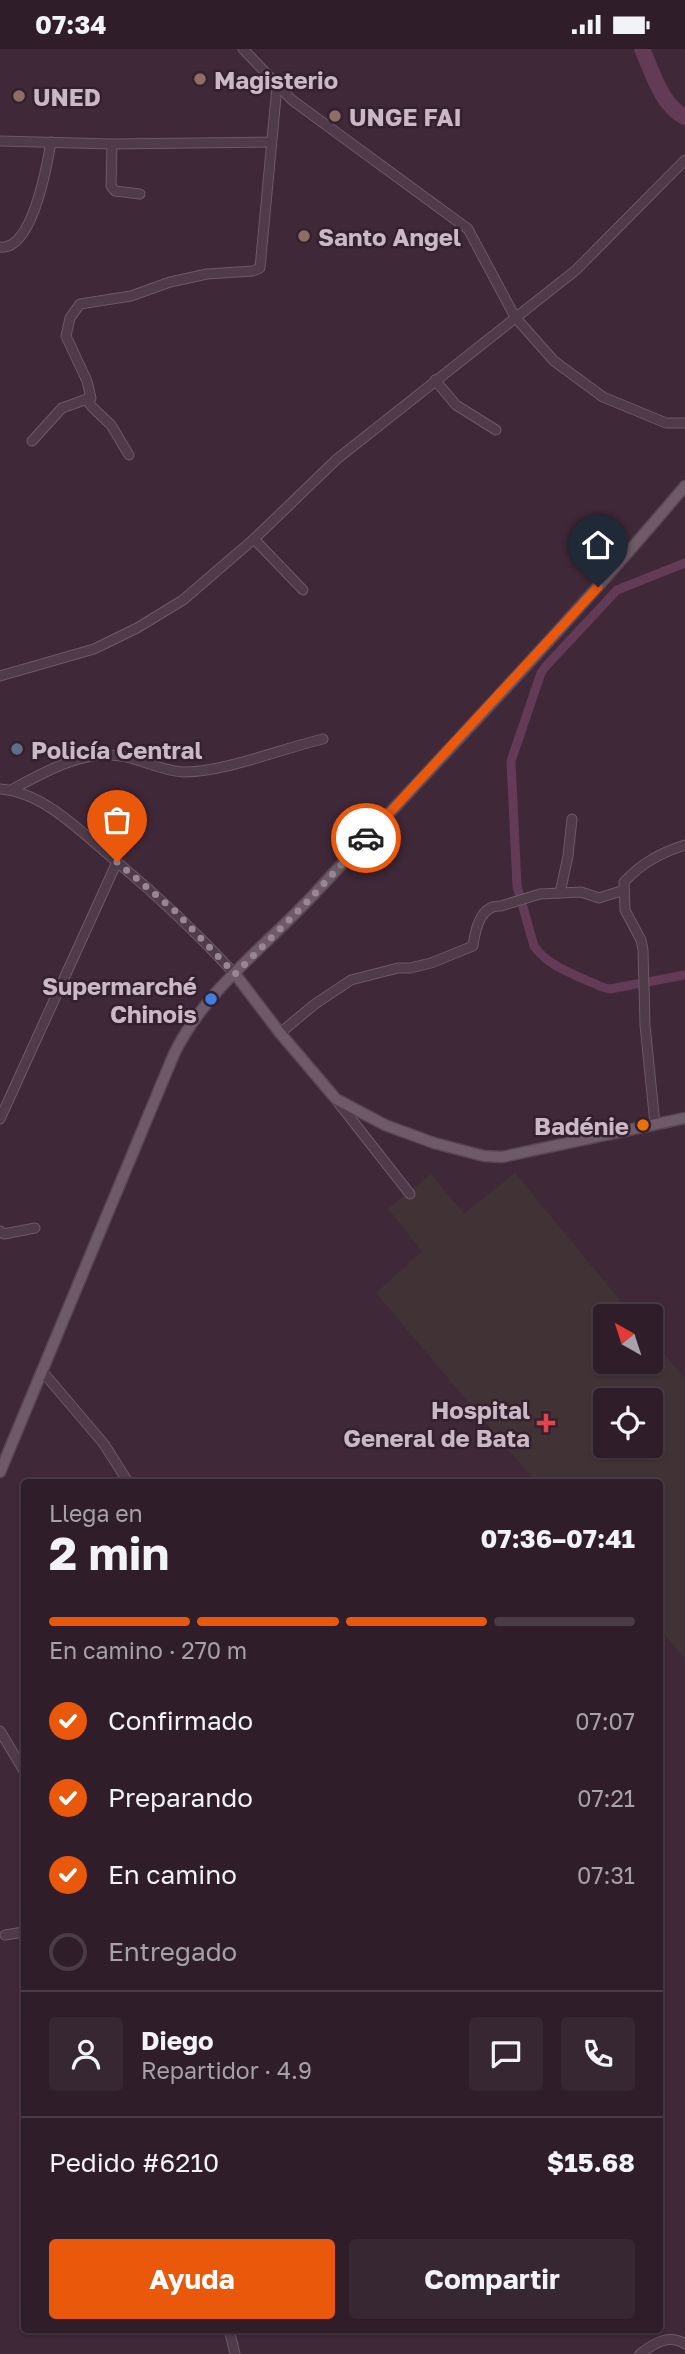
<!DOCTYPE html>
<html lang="es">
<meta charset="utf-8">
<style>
body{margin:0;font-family:"Golos Text",sans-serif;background:#372732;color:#f1f3f6;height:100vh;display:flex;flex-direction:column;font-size:26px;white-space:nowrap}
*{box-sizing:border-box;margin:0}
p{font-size:23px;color:#a7a2a8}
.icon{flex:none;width:38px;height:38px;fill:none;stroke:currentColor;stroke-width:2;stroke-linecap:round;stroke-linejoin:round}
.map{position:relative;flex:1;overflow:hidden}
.side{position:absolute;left:21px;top:1430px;width:642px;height:854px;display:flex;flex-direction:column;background:#2f1e2a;border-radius:7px;box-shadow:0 2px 5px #0004,0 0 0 2px #4a3c47}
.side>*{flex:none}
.needle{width:46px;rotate:321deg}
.controls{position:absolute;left:593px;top:1255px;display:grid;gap:14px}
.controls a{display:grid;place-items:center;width:70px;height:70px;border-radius:7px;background:#2f1e2a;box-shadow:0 2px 5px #0004,0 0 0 2px #4a3c47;font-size:35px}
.pin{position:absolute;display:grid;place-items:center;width:60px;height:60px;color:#fff;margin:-72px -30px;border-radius:50% 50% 50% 0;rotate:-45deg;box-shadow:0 0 7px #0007}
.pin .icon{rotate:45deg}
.courier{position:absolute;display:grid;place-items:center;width:70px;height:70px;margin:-35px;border:5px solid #ea580c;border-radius:50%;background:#fff;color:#222;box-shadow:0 2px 9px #0007}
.overview em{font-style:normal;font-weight:700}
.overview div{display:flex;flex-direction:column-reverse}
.overview{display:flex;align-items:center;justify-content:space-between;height:119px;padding:0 28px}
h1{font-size:46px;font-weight:700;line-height:52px}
.bar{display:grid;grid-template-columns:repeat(4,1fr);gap:10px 7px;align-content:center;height:84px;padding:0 28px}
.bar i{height:9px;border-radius:5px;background:#4a3c47}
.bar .current{background:#ea580c}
.bar p{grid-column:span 4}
.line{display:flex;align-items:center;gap:18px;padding:0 28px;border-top:2px solid #4a3c47}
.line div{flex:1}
.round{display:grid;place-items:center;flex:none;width:74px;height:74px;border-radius:7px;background:#372732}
ol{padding:0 28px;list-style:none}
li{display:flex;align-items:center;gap:21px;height:77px}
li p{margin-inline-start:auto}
li .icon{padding:7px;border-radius:50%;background:#ea580c;color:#fff;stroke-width:4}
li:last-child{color:#a7a2a8}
li i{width:38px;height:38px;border:4px solid #4a3c47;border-radius:50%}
.cta{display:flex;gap:14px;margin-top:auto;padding:14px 28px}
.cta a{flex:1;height:80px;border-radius:7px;background:#ea580c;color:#fff;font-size:28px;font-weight:700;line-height:80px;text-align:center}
.cta a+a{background:#372732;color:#f1f3f6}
.status{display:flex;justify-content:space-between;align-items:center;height:49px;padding:0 35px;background:#2f1e2a;direction:ltr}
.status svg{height:19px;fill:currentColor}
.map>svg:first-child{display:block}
.medical{fill:#413335;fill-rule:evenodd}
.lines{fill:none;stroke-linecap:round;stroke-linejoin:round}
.canal{stroke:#633b57;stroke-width:9}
.river{stroke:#633b57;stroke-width:16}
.minor-casing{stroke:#6d5967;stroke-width:11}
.major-casing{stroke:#584552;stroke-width:13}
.minor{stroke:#4f3b49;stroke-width:9}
.major{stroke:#6f5a69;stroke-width:10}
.done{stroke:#998693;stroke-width:7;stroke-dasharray:0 12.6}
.route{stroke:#ea580c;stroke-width:9}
.education-dot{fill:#8d6e63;stroke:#34202e;stroke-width:2.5}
.service-dot{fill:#5c6f8a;stroke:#34202e;stroke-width:2.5}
.shop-dot{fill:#3f7fe0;stroke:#34202e;stroke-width:2.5}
.food-dot{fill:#e8710a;stroke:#34202e;stroke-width:2.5}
.health-dot{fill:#e0444e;stroke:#34202e;stroke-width:2.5}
.labels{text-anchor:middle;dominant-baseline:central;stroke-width:5;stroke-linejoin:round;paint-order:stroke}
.poi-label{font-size:24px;font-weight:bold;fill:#cab8c4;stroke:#34202e;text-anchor:start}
</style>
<div class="status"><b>07:34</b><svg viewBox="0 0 49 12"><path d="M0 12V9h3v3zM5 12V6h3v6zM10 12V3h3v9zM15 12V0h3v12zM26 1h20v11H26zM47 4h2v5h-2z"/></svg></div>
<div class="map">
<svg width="685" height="2305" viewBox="0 0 685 2305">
<rect width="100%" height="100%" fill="#3f2838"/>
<path class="medical" d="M 515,1124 L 633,1267 L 606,1267 L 606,1312 L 651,1312 L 651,1289 L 685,1330 L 685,1610 L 660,1580 L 660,1433 L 536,1433 L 376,1244 L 422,1202 L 388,1160 L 431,1125 L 464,1165 ZM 606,1351 L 651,1351 L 651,1396 L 606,1396 Z"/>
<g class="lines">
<path class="canal" d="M 685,514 L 617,541 L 546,617 L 541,624 L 511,712 L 517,837 L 534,897 C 549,919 579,927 602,938 L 610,940 L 685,926"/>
<path class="river" d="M 642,0 C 653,24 661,56 685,68"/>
<g class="minor-casing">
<g id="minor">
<polyline points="243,0 292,51 468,180 515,268 554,312 603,348 666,374 685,374"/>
<polyline points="0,92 112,95 271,93"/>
<polyline points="112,95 111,137 115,142 140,145"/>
<path d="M 0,198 C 32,202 47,117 51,93"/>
<polyline points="435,331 456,356 496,381"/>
<polyline points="32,392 62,359 90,349"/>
<polyline points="129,406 111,376 91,357 88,352 91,349 87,332 66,287 70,269 80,255 131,247 170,233 207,225 253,222 260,219 277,37"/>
<polyline points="254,490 303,541"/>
<polyline points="0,627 94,600 137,579 183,551 254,490 337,410 576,221 685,111"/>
<path d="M 0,740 C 45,743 84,786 117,813 C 159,848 197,884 235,925"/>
<path d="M 11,741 C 46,722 85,699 126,708 C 145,712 163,722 183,723 C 225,723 280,700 323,690"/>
<polyline points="560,844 568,807 572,770"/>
<path d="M 280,984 L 315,955 L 351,931 L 398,919 L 410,919 L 431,914 L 473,897 C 475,881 480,855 501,857 L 540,845 L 581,843 L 599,849 L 624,841"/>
<polyline points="337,1052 410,1145"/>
<polyline points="0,1070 117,813"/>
<path d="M 655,1075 L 645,976 L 643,901 L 641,891 L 625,861 L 624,833 C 642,814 660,804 685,796"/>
<polyline points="0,1182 4,1185 35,1179"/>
<polyline points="42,1322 104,1395 128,1433"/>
<polyline points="0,1682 24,1722"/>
<polyline points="5,1886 24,1883"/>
<polyline points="229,2280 235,2305"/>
<path d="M 640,2305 C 653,2295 669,2284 685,2295"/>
</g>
</g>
<g class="major-casing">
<g id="major">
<polyline points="235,925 280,984 336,1050 385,1076 434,1094 484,1107 502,1108 685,1069"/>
<path d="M 0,1423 L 174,1005 C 206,939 269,895 317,842 C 441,708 567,577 685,437"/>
</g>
</g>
<use href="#minor" class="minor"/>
<use href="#major" class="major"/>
</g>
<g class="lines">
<polyline class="done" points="117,813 175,862 235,925 308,852 366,789"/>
<polyline class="route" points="366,789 598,538"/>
</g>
<g class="education-dot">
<circle cx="200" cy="30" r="7"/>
<circle cx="19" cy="47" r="7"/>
<circle cx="335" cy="67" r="7"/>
<circle cx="304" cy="187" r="7"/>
</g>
<circle class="service-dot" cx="17" cy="700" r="7"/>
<circle class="shop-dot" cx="211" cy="950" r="7"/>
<circle class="food-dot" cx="643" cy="1076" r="7"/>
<path class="health-dot" d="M542.5 1363.5h7v7h7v7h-7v7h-7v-7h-7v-7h7z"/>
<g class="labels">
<g class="poi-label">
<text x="214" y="30">Magisterio</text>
<text x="33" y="47">UNED</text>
<text x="349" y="67">UNGE FAI</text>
<text x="318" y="187">Santo Angel</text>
<text x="31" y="700">Policía Central</text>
<text x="197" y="936" text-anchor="end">Supermarché<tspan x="197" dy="28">Chinois</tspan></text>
<text x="629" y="1076" text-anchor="end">Badénie</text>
<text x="530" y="1360" text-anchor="end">Hospital<tspan x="530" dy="28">General de Bata</tspan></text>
</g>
</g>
</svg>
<div class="controls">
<a><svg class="needle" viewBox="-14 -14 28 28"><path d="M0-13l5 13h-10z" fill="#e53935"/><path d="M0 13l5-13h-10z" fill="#a7a2a8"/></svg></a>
<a><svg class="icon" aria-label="locate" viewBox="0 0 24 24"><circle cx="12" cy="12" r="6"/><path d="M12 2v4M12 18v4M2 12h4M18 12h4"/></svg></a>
</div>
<div class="pin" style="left:117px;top:813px;background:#ea580c"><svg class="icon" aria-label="bag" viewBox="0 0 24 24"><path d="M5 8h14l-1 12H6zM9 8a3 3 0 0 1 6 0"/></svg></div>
<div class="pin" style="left:598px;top:538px;background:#1f2937"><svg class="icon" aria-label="home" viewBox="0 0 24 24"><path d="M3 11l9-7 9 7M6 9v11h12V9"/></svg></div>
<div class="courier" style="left:366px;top:789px"><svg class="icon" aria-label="car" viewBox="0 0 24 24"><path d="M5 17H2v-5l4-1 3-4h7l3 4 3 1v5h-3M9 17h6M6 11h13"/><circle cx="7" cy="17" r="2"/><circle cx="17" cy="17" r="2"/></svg></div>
<section class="side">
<div class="overview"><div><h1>2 min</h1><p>Llega en</p></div><em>07:36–07:41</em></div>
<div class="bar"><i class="current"></i><i class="current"></i><i class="current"></i><i></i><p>En camino · 270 m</p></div>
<ol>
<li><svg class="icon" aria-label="check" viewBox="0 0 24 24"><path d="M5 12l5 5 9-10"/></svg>Confirmado<p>07:07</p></li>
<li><svg class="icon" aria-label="check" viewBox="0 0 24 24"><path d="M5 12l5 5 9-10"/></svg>Preparando<p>07:21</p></li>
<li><svg class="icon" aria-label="check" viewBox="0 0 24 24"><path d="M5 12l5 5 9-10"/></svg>En camino<p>07:31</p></li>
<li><i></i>Entregado</li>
</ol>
<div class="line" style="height:126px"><a class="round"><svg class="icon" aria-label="person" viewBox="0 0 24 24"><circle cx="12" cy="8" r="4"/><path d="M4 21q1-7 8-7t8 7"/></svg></a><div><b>Diego</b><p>Repartidor · 4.9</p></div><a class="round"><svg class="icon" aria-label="chat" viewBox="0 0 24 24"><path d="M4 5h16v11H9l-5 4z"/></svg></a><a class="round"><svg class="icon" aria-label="phone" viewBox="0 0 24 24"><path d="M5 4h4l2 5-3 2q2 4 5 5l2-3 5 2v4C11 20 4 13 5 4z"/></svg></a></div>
<div class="line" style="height:91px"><div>Pedido #6210</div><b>$15.68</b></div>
<div class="cta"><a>Ayuda</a><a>Compartir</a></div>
</section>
</div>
